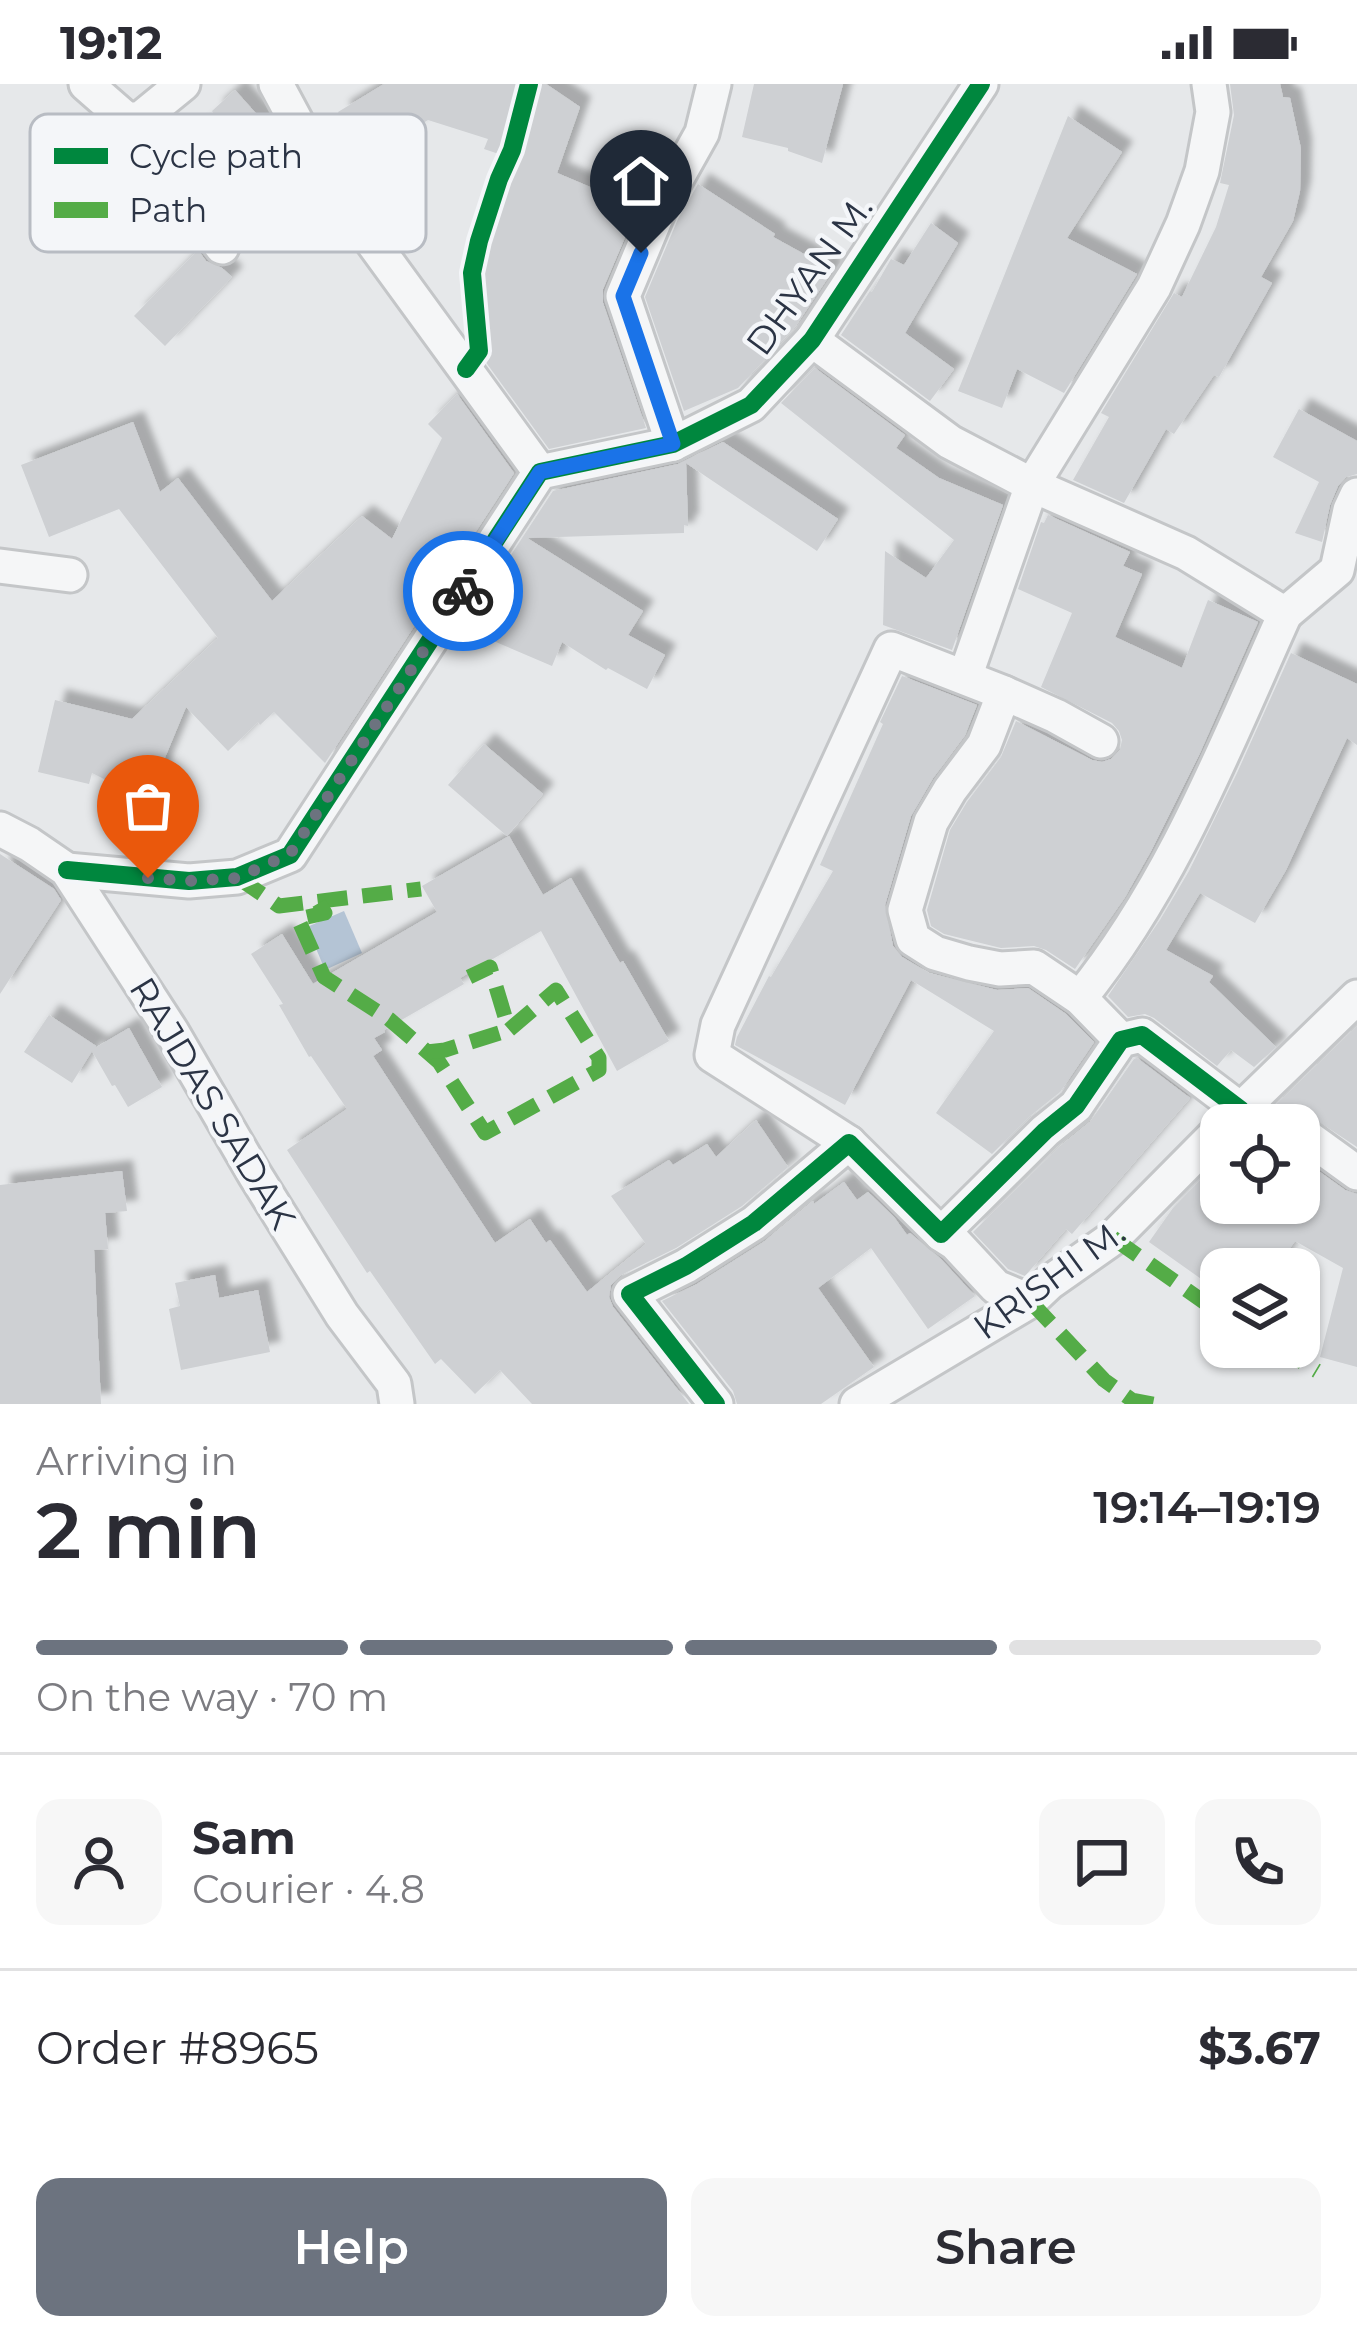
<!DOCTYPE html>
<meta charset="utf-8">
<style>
body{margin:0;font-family:Montserrat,sans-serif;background:#f7f7f7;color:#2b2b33;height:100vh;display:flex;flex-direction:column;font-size:45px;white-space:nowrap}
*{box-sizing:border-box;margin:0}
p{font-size:39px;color:#7c7c81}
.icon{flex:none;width:66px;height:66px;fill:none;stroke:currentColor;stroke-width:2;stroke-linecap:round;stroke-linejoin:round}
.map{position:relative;height:1320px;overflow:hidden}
.details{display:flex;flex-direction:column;background:#fff;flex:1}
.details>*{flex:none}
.controls{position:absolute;left:1200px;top:1020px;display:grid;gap:24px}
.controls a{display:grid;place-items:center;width:120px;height:120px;border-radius:24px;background:#fff;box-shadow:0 3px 9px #0004;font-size:60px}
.pin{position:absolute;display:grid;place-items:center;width:102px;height:102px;color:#fff;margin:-123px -51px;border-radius:50% 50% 50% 0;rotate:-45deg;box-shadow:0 0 12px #0007}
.pin .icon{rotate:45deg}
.courier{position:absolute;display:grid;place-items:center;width:120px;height:120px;margin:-60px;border:9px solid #1a73e8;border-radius:50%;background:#fff;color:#222;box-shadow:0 3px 15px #0007}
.overview em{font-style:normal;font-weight:600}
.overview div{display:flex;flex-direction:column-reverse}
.overview{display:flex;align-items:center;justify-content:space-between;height:204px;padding:0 36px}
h1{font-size:78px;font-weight:600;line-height:90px}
.bar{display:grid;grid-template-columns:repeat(4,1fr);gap:18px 12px;align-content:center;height:144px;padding:0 36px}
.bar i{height:15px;border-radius:9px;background:#e1e1e2}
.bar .selected{background:#6c737f}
.bar p{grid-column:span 4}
.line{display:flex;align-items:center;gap:30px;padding:0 36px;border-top:3px solid #e1e1e2}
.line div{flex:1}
.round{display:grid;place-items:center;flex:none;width:126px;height:126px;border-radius:24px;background:#f7f7f7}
.primary-button{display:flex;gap:24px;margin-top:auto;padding:24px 36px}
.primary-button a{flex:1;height:138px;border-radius:24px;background:#6c737f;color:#fff;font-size:48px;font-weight:600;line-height:138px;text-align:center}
.primary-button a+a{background:#f7f7f7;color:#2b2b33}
.status{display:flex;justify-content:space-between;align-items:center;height:84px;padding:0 60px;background:#fff;direction:ltr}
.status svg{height:33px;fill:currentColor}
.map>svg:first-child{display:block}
.water{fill:#b4c4d5}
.building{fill:#ced0d3;filter:url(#shadow)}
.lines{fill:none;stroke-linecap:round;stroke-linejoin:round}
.street-casing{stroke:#c4c6c8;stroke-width:39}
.street{stroke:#f5f6f7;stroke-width:33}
.quiet{stroke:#54ac47;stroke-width:15;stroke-dasharray:30 15;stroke-linecap:butt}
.cycleway-casing{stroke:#f4f6f9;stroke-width:26}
.cycleway{stroke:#00873e;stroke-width:18}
.done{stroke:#6c737f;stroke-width:12;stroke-dasharray:0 21.6}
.route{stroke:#1a73e8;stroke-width:15}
.labels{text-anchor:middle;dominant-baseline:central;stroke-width:9;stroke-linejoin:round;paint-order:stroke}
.street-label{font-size:36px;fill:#2b3445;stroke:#f4f6f9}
.key{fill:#f4f6f9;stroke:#b8bcc3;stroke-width:3}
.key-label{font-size:33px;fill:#2b3445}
</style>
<div class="status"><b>19:12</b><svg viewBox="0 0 49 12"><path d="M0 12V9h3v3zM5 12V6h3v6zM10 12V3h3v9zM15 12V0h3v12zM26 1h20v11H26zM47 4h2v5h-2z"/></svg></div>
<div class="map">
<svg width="1357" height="1320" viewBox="0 0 1357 1320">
<defs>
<filter id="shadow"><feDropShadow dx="11" dy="-11" stdDeviation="3" flood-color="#0004"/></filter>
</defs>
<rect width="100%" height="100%" fill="#e6e8ea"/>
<polygon class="water" points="344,827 362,869 325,886 307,843"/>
<g class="building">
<polygon points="384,0 546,0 580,23 557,89 616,114 639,61 662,77 640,118 603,205 603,219 646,344 549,365 485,277 489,275 480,176 511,74 484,65 488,55 428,36 366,74 338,28"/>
<polygon points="754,0 843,0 822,79 788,67 788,64 742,53"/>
<polygon points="1230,0 1280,0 1283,13 1290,14 1301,65 1300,107 1293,137 1261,193 1272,199 1219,293 1214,291 1174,350 1166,345 1124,419 1073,396 1109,333 1101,329 1174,209 1182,213 1216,143 1229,101 1220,99 1234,31"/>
<polygon points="235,6 286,63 298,85 232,142 197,96 205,89 181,62 215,32 212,27"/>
<polygon points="1068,32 1122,68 1067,154 1137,190 1064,309 1017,285 1002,324 958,307"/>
<polygon points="698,100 775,150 773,153 833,186 795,243 738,304 684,327 645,213 678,135"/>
<polygon points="931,139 958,159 905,249 954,285 930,317 841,251 870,207 872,208 891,175 904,181"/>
<polygon points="198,166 206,177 222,184 232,193 165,262 134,232"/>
<polygon points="815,284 905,351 896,364 939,394 1003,421 952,566 883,541 885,467 926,494 954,456 781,319"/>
<polygon points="457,310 514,389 325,679 274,628 260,641 258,638 228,667 186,623 149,712 125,702 124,705 92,689 89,700 38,688 55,616 132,635 218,554 119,425 49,453 21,381 133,338 160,408 178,394 272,517 362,432 392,455 442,354 428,340"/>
<polygon points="1299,325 1357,357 1357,390 1346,393 1338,402 1330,421 1322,458 1295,449 1319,398 1273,373"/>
<polygon points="723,358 838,435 817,467 686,379 688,442 684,441 684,449 527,454 643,527 628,551 665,571 647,605 608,584 606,586 562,558 552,582 463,544 553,407 678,380"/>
<polygon points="1048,431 1130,468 1123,482 1142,490 1115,553 1182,584 1208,516 1258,538 1199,671 1151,767 1125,813 1075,885 1046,866 1034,862 1001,864 944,850 931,842 927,826 950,746 967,718 1001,673 1016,637 1092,676 1102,678 1111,675 1120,666 1122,656 1119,647 1112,639 1041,603 1072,529 1018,505 1041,438 1044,439"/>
<polygon points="1291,569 1357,600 1357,661 1347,654 1286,786 1255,839 1200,809 1166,866 1213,892 1209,898 1276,963 1254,983 1231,966 1217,982 1154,934 1145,930 1128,933 1108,912 1160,836 1189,787 1237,689"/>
<polygon points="902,592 977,621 965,651 933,694 911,732 885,821 893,862 902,873 929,889 997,906 1028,904 1066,930 1094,958 1060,1008 1030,1032 992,1070 936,1029 994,947 911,896 845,1021 735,961 737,953 769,892 771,893 833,787 820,781 883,640 880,638"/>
<polygon points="484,660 543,710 507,752 448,701"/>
<polygon points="509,752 543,811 571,794 620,879 623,877 669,957 617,987 541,847 460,894 464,900 384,946 385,948 374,954 382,966 373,972 495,1159 530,1135 546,1159 550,1156 587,1208 646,1160 611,1112 669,1076 673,1081 707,1060 716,1073 756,1036 788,1083 742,1122 676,1164 621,1191 611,1201 609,1213 613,1223 689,1320 532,1320 500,1286 475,1310 441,1275 435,1280 370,1187 367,1189 287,1066 347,1025 311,972 309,973 279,921 283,920 251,870 282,850 313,900 437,828 422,802"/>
<polygon points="0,770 54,805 61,816 0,910"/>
<polygon points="49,931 96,962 95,964 129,944 162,1003 128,1023 115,1001 112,1002 92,967 72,999 24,968"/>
<polygon points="1357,942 1357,1063 1313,1034 1303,1036 1295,1041 1255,1041"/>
<polygon points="1137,974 1190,1014 1072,1150 1066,1145 1025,1192 1008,1185 973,1148 1059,1063 1090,1038 1134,975"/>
<polygon points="1299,1073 1345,1106 1357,1110 1357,1283 1320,1273 1343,1184 1295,1157 1275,1185 1221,1185 1221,1209 1149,1158 1173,1124 1221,1075 1221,1119 1299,1119"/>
<polygon points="122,1087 127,1127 105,1129 108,1165 94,1166 101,1320 0,1320 0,1101"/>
<polygon points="844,1098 857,1116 868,1108 894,1133 907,1151 910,1149 941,1175 975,1212 928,1245 871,1164 818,1204 874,1283 821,1320 737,1320 733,1307 662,1217 697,1200 765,1157 813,1117 814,1120"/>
<polygon points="215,1191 219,1214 258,1206 270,1268 181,1286 169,1225 180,1222 175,1199"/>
</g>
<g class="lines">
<g class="street-casing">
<g id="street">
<polyline points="86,0 126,35 140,35 183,0"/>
<polyline points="276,0 328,97 540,388"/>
<polyline points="126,35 134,50 222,163"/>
<polyline points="812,256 950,358 1032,401 1186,469 1285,530 1337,486 1350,426 1357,411"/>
<polyline points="673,360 623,212 659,126 702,49 714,0"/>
<polyline points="0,482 70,491"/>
<polyline points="965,593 1032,401 1154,203 1183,140 1202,87 1213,28 1209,0"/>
<polyline points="1101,657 1056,632 1004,609 984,661 950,706 931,738 905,826 913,855 935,869 969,879 1000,885 1034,883 1080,914 1121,956"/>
<polyline points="0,745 29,760 67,786 172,948 255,1091 342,1231 394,1300 397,1320"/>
<polyline points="67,786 189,797 237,793 290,771 540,388 673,360 751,321 812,256 981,0"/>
<path d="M 1080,914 C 1173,799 1225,663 1285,530"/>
<polyline points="1225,1041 1357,913"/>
<polyline points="1310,1055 1357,1089"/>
<polyline points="849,1059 712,971 718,941 891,565 1004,609"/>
<polyline points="941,1150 955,1159 996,1203 1030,1217"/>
<polyline points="716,1320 630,1210 686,1182 754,1139 849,1059 941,1150 1045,1047 1076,1022 1121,956 1142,951 1241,1026"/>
<polyline points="857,1320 1030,1217 1049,1199 1113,1154 1221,1045"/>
</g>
</g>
<use href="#street" class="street"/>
<g class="quiet">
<polyline points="237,793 279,822 421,805"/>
<polyline points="319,819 325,829 298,835 324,893 389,935 439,978 485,1049 599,986 599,974 556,906 509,946 490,883 469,893"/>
<polyline points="427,968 445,966 509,946"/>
<polyline points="1113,1154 1221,1230"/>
<polyline points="1030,1217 1104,1296 1132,1316 1153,1320"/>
<polyline points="1277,1263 1317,1287"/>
</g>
<g class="cycleway-casing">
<g id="cycleway">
<polyline points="466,285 479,267 472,189 479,157 499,95 512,66 529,0"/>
<polyline points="67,786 189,797 237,793 290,771 540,388 673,360 751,321 812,256 981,0"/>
<polyline points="716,1320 630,1210 686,1182 754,1139 849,1059 941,1150 1045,1047 1076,1022 1121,956 1142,951 1241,1026"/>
</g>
</g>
<use href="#cycleway" class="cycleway"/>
</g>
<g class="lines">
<polyline class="done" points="148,794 189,797 237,794 290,770 463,507"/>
<polyline class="route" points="463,507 540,388 673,360 623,212 641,169"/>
</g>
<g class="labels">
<g class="street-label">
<text transform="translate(809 191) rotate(-54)">DHYAN M.</text>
<text transform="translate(213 1019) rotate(59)">RAJDAS SADAK</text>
<text transform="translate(1049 1195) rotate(-36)">KRISHI M.</text>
</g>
</g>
<rect x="30" y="30" width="396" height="138" rx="18" class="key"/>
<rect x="54" y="64" width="54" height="16" fill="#00873e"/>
<rect x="54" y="118" width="54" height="16" fill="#54ac47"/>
<g class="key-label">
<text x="129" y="84">Cycle path</text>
<text x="129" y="138">Path</text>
</g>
</svg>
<div class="controls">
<a><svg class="icon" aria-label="locate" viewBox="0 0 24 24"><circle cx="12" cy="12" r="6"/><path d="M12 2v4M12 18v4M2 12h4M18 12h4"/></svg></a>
<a><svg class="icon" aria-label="layers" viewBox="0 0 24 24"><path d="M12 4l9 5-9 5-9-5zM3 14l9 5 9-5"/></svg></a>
</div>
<div class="pin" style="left:148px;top:794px;background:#ea580c"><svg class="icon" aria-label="bag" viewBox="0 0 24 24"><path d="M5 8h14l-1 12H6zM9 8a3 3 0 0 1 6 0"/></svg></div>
<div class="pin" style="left:641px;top:169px;background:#1f2937"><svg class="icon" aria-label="home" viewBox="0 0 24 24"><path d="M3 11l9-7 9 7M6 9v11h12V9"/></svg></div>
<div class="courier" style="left:463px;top:507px"><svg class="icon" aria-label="bike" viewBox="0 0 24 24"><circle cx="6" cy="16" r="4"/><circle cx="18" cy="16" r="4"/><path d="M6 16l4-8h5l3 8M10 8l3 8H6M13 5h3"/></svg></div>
</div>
<section class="details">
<div class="overview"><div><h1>2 min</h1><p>Arriving in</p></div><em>19:14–19:19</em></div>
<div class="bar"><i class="selected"></i><i class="selected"></i><i class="selected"></i><i></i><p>On the way · 70 m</p></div>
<div class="line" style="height:216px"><a class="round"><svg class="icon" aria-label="person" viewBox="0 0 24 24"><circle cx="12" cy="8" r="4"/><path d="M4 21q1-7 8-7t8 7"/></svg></a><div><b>Sam</b><p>Courier · 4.8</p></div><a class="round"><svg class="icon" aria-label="chat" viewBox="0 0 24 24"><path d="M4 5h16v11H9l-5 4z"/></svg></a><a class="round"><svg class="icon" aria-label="phone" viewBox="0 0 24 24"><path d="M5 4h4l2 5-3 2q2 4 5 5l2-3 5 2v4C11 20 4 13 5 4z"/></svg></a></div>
<div class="line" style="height:156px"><div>Order #8965</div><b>$3.67</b></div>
<div class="primary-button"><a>Help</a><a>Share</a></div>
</section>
